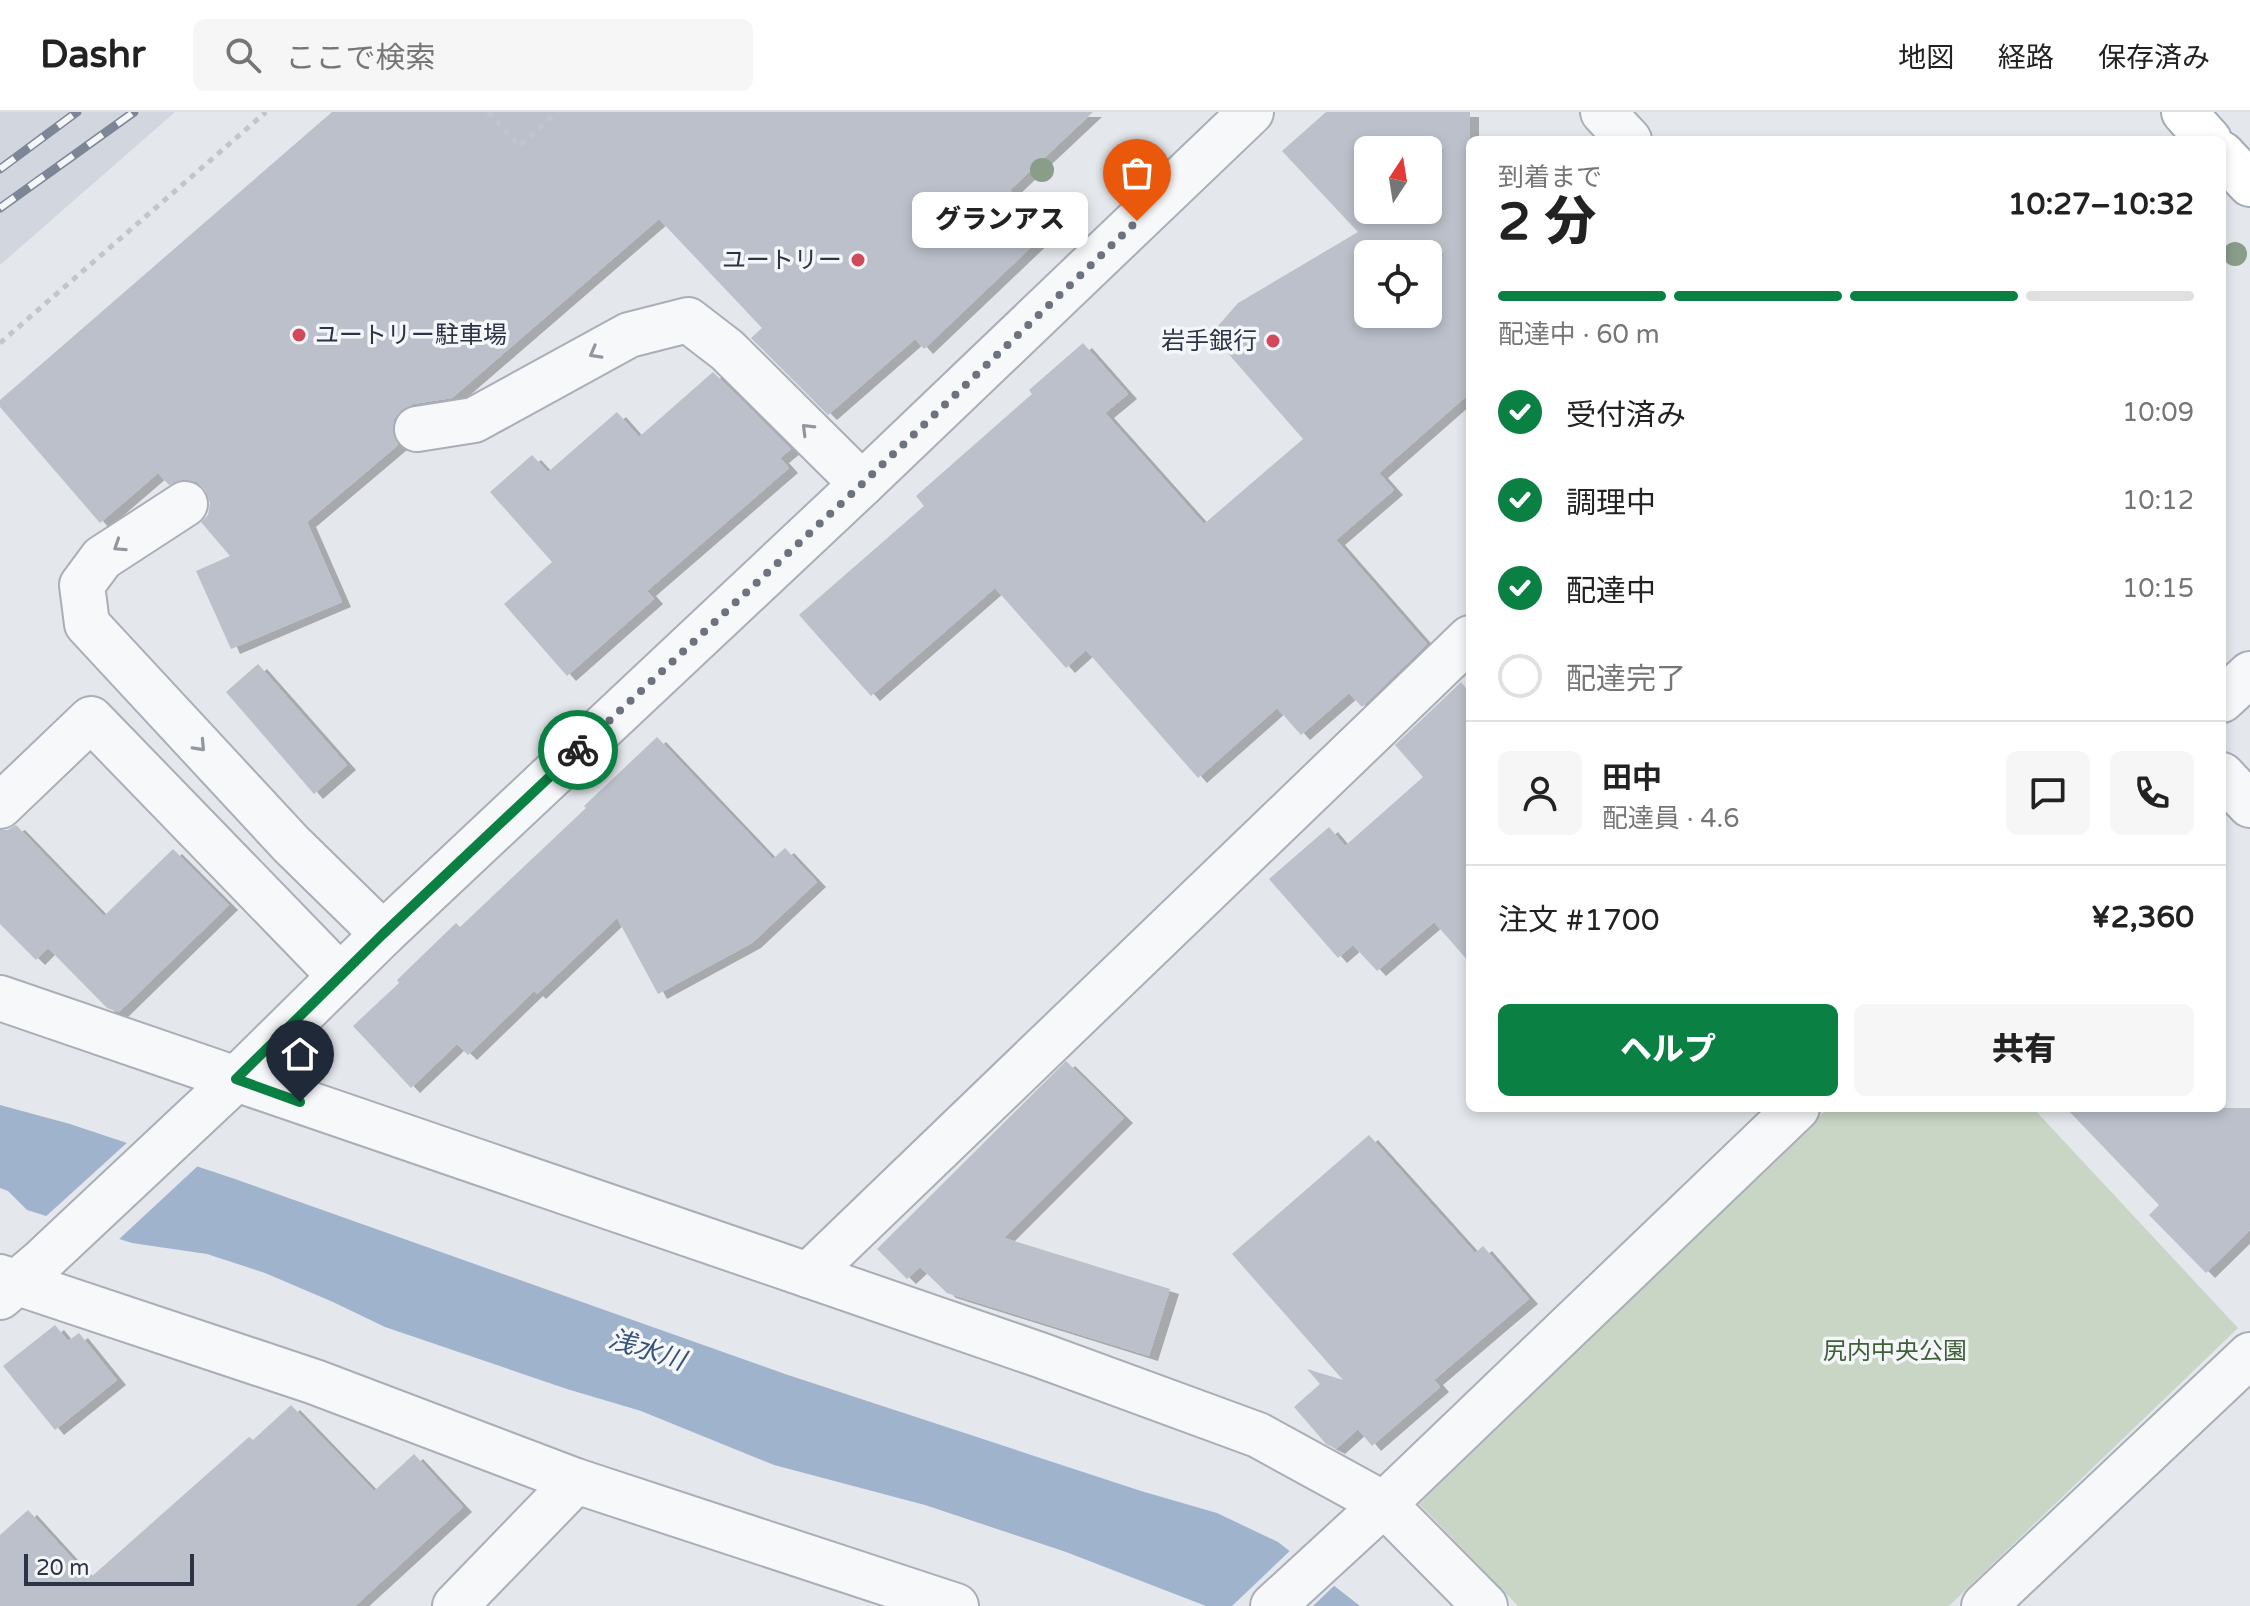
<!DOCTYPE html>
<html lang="ja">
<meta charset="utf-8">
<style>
body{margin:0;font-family:"Varela Round","Noto Sans JP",sans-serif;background:#f6f6f6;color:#222;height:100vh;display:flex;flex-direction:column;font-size:30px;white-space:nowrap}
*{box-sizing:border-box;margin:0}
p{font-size:26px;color:#767676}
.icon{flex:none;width:44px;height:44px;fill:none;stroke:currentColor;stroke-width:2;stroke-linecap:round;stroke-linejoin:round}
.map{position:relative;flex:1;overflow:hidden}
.panel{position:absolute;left:1466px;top:24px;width:760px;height:976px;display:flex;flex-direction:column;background:#fff;border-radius:12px;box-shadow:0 4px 12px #0003}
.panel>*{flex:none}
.needle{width:52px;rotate:12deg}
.buttons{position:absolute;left:1354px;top:24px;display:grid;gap:16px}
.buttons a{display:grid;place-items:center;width:88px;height:88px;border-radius:12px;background:#fff;box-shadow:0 4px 12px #0003;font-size:40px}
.scale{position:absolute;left:24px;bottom:20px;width:170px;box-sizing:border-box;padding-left:8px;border:4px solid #2b3445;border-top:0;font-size:22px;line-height:28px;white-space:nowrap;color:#2b3445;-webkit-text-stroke:6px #f4f6f9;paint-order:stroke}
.pin{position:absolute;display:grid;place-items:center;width:68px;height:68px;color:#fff;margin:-82px -34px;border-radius:50% 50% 50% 0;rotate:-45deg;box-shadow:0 0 8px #0007}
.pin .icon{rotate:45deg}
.courier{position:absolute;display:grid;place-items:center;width:80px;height:80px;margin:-40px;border:6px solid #0b8043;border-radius:50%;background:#fff;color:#222;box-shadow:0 2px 10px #0007}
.bubble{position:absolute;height:56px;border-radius:12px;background:#fff;box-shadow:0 4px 12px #0003;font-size:26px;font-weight:800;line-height:56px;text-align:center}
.summary em{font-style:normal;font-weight:800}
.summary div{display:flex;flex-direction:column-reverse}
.summary{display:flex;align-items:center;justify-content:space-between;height:136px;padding:0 32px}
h1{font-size:52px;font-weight:800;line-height:60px}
.bar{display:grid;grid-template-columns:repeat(4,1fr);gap:12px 8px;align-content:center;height:96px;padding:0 32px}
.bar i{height:10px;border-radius:6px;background:#e0e0e0}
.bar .selected{background:#0b8043}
.bar p{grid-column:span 4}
.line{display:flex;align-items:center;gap:20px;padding:0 32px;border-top:2px solid #e0e0e0}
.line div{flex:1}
.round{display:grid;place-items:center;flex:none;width:84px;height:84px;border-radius:12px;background:#f6f6f6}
ol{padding:0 32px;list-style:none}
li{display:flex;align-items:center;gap:24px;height:88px}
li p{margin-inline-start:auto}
li .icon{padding:8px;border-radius:50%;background:#0b8043;color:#fff;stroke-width:4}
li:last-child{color:#767676}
li i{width:44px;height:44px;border:4px solid #e0e0e0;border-radius:50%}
.action{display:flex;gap:16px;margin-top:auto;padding:16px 32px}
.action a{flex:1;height:92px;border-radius:12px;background:#0b8043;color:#fff;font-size:32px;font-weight:800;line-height:92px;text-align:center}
.action a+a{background:#f6f6f6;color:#222}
header{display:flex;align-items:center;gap:48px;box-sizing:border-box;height:112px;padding:0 40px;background:#fff;border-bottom:2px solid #e0e0e0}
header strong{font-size:38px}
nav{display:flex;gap:44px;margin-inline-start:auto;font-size:28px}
.search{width:560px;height:72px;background:#f6f6f6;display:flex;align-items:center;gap:20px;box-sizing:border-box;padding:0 28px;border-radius:12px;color:#767676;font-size:30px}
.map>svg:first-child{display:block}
.built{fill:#d2d6de}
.green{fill:#c9d6c5}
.water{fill:#9fb4cc}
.pier{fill:#e4e7ec}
.building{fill:#bbc0ca;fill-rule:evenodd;filter:url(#shadow)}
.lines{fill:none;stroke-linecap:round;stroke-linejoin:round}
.minor-casing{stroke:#a9aeb7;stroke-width:48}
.major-casing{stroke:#a3abb8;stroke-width:48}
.path{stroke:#c2c5cb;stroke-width:5;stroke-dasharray:6 6;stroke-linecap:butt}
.minor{stroke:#f7f8fa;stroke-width:44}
.major{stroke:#fff;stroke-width:44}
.rail-casing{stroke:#7d8696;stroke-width:9}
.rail{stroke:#f4f6f9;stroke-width:6;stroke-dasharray:18;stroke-linecap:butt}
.tree{fill:#899d89}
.oneway{stroke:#9196a0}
.done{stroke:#6c737f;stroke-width:8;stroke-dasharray:0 14.4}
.route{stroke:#0b8043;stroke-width:10}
.poi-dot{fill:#d1495b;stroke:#f4f6f9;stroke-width:3}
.labels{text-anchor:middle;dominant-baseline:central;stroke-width:7;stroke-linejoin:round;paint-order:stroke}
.poi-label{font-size:24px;fill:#2b3445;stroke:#f4f6f9;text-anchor:end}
.park-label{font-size:24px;fill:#3f6138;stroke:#f4f6f9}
.water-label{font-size:26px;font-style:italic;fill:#34527a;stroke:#f4f6f9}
</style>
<header>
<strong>Dashr</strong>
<div class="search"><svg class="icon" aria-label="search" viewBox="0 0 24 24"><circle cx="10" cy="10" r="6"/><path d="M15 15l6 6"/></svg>ここで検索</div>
<nav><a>地図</a><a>経路</a><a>保存済み</a></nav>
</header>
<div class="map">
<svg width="2250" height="1494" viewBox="0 0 2250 1494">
<defs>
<filter id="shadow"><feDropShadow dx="9" dy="5" stdDeviation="0" flood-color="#0004"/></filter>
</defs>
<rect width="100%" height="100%" fill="#e4e7ec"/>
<polygon class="built" points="0,0 175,0 0,153"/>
<polygon class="green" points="1828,996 2033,996 2238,1216 1949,1494 1518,1494 1419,1392"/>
<polygon class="water" points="0,993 70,1012 235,1067 785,1262 1141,1379 1217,1401 1278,1430 1360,1494 1206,1494 1066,1440 925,1393 774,1353 641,1299 567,1277 385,1215 333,1190 265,1161 207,1142 132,1131 27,1098 8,1079 0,1076"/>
<g class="pier">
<polygon points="130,1028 201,1051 116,1130 43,1107"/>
<polygon points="1293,1436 1337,1471 1313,1494 1232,1494"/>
</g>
<g class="building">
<polygon points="332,0 1093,0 1010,78 1048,119 924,237 915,227 828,303 751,226 762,216 659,107 452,286 413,292 401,298 394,307 392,320 398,333 307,410 342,490 231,537 196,459 230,444 201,410 208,403 210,391 205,378 197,370 184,367 169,373 158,361 100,411 0,295 0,288"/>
<path d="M 1326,0 L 1470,0 L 1470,281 L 1379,361 L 1394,378 L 1336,428 L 1427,532 L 1362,595 L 1349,581 L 1301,623 L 1277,596 L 1198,666 L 1086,538 L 1066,556 L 995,476 L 871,584 L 799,503 L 924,394 L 916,384 L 1032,282 L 1029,278 L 1083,231 L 1128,282 L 1105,301 L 1204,412 L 1303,327 L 1211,222 L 1238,191 L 1358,120 L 1282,39 ZM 1368,38 L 1428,38 L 1428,98 L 1368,98 ZM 1368,142 L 1428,142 L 1428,202 L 1368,202 Z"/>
<polygon points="713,260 791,337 780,346 789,356 647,479 654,487 567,564 504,492 552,450 490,380 532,343 548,360 617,300 639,325"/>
<polygon points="258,552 347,653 314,682 226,580"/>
<polygon points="1461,570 1470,581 1470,851 1434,810 1377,859 1353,833 1338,846 1269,767 1329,715 1345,734 1423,665 1395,633"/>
<polygon points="657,625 773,747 785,736 817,770 752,831 658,882 617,806 537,882 534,879 468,943 457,932 411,976 353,914 399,871 397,868 456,811 460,815 586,696 584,694"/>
<polygon points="16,713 104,804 173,737 229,793 119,900 107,896 48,836 36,848 0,812 0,718 7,718"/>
<polygon points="1066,949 1124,1006 1004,1126 1170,1177 1149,1244 947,1181 920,1155 907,1167 877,1137"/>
<polygon points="2066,996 2250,996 2250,1118 2206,1161 2149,1103 2159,1093"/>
<polygon points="1369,1023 1475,1141 1483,1134 1529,1187 1434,1268 1440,1275 1372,1334 1358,1317 1336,1337 1326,1332 1294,1295 1320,1272 1307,1257 1343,1268 1232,1142"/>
<polygon points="55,1213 68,1229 79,1221 117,1268 55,1318 3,1254"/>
<polygon points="291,1293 374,1379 414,1342 463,1395 355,1494 0,1494 0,1423 28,1398 90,1466 249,1325 253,1328"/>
</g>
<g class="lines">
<g class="minor-casing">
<g id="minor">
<polyline points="1603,0 1629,28"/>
<polyline points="417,317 474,308 629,223 688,208 727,238 862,372"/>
<polyline points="185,392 102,446 82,473 87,512 291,732 383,822"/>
<polyline points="1470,526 808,1163 1040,1243 1258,1323 1384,1392 1485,1494"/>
<polyline points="2222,588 2250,562"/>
<polyline points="2222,663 2250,693"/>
<polyline points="0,694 91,607 340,864"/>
<polyline points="0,886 808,1163"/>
<polyline points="0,1165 315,1270 576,1369 956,1494"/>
<polyline points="0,1185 41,1150 236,967 383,822 862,372 1251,0"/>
<polyline points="455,1494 576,1369"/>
<polyline points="1273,1494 1384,1392 1797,996"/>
<polyline points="1984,1494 2250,1243"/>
</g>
</g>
<g class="major-casing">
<g id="major">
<polyline points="2184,0 2209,28"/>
<polyline points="2222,42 2250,72"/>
</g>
</g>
<g class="path">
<polyline points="488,0 519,34 557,0"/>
<polyline points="0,231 266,0"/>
</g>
<use href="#minor" class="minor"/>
<use href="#major" class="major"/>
<g class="rail-casing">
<g id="rail">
<polyline points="0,57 77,0"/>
<polyline points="0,96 134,0"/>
</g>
</g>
<use href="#rail" class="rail"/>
</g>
<g class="tree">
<circle cx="1042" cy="58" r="12"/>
<circle cx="2235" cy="142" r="12"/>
</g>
<defs><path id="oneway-chevron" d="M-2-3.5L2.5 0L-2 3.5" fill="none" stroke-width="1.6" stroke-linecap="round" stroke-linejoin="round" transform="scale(2)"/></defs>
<g class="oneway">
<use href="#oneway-chevron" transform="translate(595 241) rotate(151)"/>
<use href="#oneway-chevron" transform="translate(807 317) rotate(-135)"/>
<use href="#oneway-chevron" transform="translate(119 434) rotate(147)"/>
<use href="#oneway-chevron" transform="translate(200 634) rotate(47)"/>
</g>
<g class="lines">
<polyline class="done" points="578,638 862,372 1137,109"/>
<polyline class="route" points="300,990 236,967 383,822 578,638"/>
</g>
<g class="poi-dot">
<circle cx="858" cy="148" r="8"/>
<circle cx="299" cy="223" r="8"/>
<circle cx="1273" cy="229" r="8"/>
</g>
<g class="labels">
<g class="poi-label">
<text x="842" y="148">ユートリー</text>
<text x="315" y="223" text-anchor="start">ユートリー駐車場</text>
<text x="1257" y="229">岩手銀行</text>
</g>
<g class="park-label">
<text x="1895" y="1239">尻内中央公園</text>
</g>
<g class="water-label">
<text transform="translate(647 1238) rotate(18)">浅水川</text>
</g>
</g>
</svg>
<div class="buttons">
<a><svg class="needle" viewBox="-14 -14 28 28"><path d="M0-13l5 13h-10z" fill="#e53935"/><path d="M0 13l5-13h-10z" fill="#767676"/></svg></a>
<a><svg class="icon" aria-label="locate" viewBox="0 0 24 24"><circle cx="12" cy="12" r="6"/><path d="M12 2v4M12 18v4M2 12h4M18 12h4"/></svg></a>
</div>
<div class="scale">20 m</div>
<div class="pin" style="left:1137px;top:109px;background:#ea580c"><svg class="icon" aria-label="bag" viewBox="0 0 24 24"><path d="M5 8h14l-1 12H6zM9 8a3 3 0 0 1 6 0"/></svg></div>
<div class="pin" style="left:300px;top:990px;background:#1f2937"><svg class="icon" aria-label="home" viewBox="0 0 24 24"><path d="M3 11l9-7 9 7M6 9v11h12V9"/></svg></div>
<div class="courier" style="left:578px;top:638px"><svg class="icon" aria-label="bike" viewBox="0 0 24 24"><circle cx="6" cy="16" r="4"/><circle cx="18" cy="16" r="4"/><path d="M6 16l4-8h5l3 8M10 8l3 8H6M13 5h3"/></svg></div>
<div class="bubble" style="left:912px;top:80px;width:176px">グランアス</div>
<section class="panel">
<div class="summary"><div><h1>2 分</h1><p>到着まで</p></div><em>10:27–10:32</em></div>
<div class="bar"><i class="selected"></i><i class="selected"></i><i class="selected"></i><i></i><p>配達中 · 60 m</p></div>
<ol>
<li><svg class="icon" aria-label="check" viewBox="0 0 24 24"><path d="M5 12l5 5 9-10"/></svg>受付済み<p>10:09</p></li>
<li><svg class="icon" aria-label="check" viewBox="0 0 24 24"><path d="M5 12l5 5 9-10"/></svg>調理中<p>10:12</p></li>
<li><svg class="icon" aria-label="check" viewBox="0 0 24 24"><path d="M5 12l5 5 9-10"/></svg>配達中<p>10:15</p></li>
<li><i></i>配達完了</li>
</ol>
<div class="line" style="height:144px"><a class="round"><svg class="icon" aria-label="person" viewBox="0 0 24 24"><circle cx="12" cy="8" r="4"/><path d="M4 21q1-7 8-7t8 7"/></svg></a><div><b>田中</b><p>配達員 · 4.6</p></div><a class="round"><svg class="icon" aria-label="chat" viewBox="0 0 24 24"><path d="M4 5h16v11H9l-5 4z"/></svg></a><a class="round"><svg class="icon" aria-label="phone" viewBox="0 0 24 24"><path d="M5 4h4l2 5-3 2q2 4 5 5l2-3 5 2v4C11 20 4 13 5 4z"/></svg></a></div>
<div class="line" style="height:104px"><div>注文 #1700</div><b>¥2,360</b></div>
<div class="action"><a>ヘルプ</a><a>共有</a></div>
</section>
</div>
